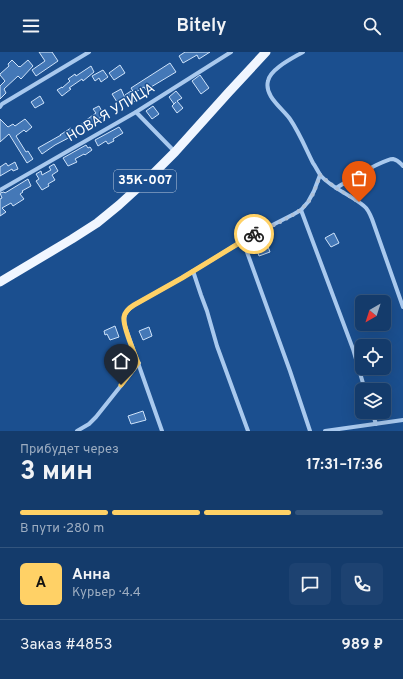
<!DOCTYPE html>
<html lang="ru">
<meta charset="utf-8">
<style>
body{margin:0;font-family:Overpass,sans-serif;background:#1d4271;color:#f1f3f6;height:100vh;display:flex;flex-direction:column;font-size:15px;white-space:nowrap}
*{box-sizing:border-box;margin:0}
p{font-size:13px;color:#9dadc1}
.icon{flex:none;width:22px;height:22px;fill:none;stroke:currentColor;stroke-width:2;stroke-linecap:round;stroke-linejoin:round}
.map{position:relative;height:379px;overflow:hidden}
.panel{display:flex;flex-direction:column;background:#143b6b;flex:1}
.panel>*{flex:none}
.needle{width:26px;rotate:219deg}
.fabs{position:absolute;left:355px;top:243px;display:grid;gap:8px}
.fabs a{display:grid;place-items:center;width:36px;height:36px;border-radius:6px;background:#143b6b;box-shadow:0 4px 16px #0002,0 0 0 1px #33557e;font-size:20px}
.pin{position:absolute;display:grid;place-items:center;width:34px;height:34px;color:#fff;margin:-41px -17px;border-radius:50% 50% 50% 0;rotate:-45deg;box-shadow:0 0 4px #0007}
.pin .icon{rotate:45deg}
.courier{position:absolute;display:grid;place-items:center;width:40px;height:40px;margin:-20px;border:3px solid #ffd166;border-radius:50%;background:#fff;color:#222;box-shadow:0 1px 5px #0007}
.head em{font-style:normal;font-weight:700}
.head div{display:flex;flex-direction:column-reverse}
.head{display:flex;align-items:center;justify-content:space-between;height:68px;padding:0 20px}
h1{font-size:26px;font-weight:700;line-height:30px}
.bar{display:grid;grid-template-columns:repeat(4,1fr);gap:6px 4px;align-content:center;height:48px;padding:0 20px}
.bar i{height:5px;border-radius:3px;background:#33557e}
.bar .active{background:#ffd166}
.bar p{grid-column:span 4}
.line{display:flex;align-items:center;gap:10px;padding:0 20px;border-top:1px solid #33557e}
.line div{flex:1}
.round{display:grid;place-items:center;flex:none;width:42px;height:42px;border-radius:6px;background:#1d4271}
header{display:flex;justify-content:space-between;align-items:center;height:52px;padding:0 20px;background:#143b6b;font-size:18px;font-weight:700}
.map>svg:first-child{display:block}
.building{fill:#4478b7;stroke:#cfe3fa}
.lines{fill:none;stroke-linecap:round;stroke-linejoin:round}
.minor{stroke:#a9c9ee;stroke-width:4}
.primary{stroke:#f0f6ff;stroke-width:9}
.done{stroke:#afc1d8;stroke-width:4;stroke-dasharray:0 7.2}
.route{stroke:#ffd166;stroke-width:5}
.labels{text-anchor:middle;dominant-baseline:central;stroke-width:3;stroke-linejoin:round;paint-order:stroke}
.shield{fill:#1b4f8f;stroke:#bbcadd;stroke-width:1}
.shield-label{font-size:13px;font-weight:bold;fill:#fff}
.street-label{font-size:14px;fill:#fff;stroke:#1b4f8f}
</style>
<header><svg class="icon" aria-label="menu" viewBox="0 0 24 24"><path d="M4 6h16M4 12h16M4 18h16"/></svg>Bitely<svg class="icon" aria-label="search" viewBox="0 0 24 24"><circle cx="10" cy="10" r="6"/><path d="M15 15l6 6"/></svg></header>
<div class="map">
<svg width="403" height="379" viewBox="0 0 403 379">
<rect width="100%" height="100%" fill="#1b4f8f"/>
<g class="building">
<polygon points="39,0 52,0 58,9 36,24 32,18 45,9"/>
<polygon points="185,0 210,0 199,7 197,3 183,11 179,4"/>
<polygon points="12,8 19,15 19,14 20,15 28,8 33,14 21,27 18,24 4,37 6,41 0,47 0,34 5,29 0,23 0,22 9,14 8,12"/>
<polygon points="170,11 176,20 146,38 144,35 134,41 131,36"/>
<polygon points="120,13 125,21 114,28 109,21"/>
<polygon points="91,14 94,20 83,29 82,27 69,36 71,37 62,44 57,38 62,35 62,36 70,29 68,27 75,22 76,24"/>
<polygon points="103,18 108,25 101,30 99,26 95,29 92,24"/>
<polygon points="200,23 209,36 201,42 192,29"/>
<polygon points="121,37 125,46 117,50 112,42"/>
<polygon points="131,39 137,48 130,52 125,43"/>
<polygon points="176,39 182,46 177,49 183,56 177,61 172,54 176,50 174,52 169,45"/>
<polygon points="40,44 44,51 35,56 31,50"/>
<polygon points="99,54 104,63 97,68 98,69 86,77 82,71 96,61 93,57"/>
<polygon points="153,54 159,62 152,67 146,59"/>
<polygon points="0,67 8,75 13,72 15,74 25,67 32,75 26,80 24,78 16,84 26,100 28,99 33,107 27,111 9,82 0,90"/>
<polygon points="119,75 123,81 113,87 114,89 108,92 106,89 98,94 95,88"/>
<polygon points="71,76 76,82 55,93 42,102 38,96 61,83 60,83"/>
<polygon points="86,93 88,96 90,95 92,98 85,103 84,102 75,107 77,110 68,114 63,106"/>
<polygon points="15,110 18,117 13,119 12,117 0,124 0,115 6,111 8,114"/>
<polygon points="54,112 58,119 52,123 55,128 48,132 49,134 42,138 36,129 39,127 36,122 41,119 42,123 51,118 49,115"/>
<polygon points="28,127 31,134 22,139 23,140 20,142 24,147 13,154 11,151 2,156 6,160 0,164 0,147 2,146 0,141 4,140 5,141"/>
<polygon points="334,181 339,191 331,195 325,186"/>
<polygon points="267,192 270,200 259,204 256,196"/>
<polygon points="115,274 119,285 110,288 107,282 105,283 104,279"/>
<polygon points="149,275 152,284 143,288 139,279"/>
<polygon points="143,359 146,368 131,372 128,364"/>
</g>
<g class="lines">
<g class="minor">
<path d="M 303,0 C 293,6 270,17 268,29 C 264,44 282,56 290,67 C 299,80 306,97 313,111 C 316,115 318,120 321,124 C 333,137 351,143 364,154 C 368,157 370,162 372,167 L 403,255"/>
<polyline points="0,55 2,52 89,0"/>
<polyline points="136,60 175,100"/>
<path d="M 336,136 C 347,130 382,107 393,107 C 398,108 400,111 403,114"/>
<polyline points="0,138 136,60 231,0"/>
<polyline points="301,158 353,297 365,338"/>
<polyline points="243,189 290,319 310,379"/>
<polyline points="193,219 201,243 207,259 217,294 248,379"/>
<polyline points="372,360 376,372"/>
<polyline points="77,379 89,372 96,365 139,311"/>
<path d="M 162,379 L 125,274 C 123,263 125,260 134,253 L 182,226 L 249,185 L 294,162 L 301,158 L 308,150 L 314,139 L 320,123"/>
<polyline points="325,379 403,368"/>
</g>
<polyline class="primary" points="0,230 72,187 97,171 119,153 153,122 175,100 228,41 266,0"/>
</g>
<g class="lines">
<path class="done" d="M 254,182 C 270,175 299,163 309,149 C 314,142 317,132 320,123 L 336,136 L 359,150"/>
<path class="route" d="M 121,333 L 138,311 C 135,302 122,274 124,265 C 125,260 129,256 134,253 L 182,226 L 254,182"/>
</g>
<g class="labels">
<rect class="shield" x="114" y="118" width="62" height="22" rx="3"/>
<g class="shield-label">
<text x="145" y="129">35К-007</text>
</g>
<g class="street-label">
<text transform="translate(111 61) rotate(-31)">НОВАЯ УЛИЦА</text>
</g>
</g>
</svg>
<div class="fabs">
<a><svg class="needle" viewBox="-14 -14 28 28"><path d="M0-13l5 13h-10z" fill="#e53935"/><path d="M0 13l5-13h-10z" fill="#9dadc1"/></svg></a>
<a><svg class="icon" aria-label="locate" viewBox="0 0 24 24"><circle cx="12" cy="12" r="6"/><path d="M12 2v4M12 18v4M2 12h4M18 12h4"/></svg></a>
<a><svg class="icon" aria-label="layers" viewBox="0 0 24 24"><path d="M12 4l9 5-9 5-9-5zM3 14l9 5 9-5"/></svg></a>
</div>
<div class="pin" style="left:359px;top:150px;background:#ea580c"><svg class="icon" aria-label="bag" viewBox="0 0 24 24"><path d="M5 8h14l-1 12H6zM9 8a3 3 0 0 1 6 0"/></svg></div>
<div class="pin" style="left:121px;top:333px;background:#1f2937"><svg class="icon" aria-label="home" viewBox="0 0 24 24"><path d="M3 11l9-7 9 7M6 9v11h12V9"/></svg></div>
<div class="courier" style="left:254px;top:182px"><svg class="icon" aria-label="bike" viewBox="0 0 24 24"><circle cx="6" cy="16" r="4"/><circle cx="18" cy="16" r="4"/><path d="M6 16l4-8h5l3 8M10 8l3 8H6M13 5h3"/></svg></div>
</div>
<section class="panel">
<div class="head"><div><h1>3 мин</h1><p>Прибудет через</p></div><em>17:31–17:36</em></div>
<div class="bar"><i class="active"></i><i class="active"></i><i class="active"></i><i></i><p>В пути · 280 m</p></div>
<div class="line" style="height:72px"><b class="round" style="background:#ffd166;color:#111">А</b><div><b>Анна</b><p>Курьер · 4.4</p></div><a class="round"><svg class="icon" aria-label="chat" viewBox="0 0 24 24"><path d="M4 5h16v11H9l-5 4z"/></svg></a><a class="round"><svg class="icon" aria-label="phone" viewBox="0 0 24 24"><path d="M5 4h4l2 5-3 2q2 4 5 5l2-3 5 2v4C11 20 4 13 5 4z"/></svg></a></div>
<div class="line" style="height:52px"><div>Заказ #4853</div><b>989 ₽</b></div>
</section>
